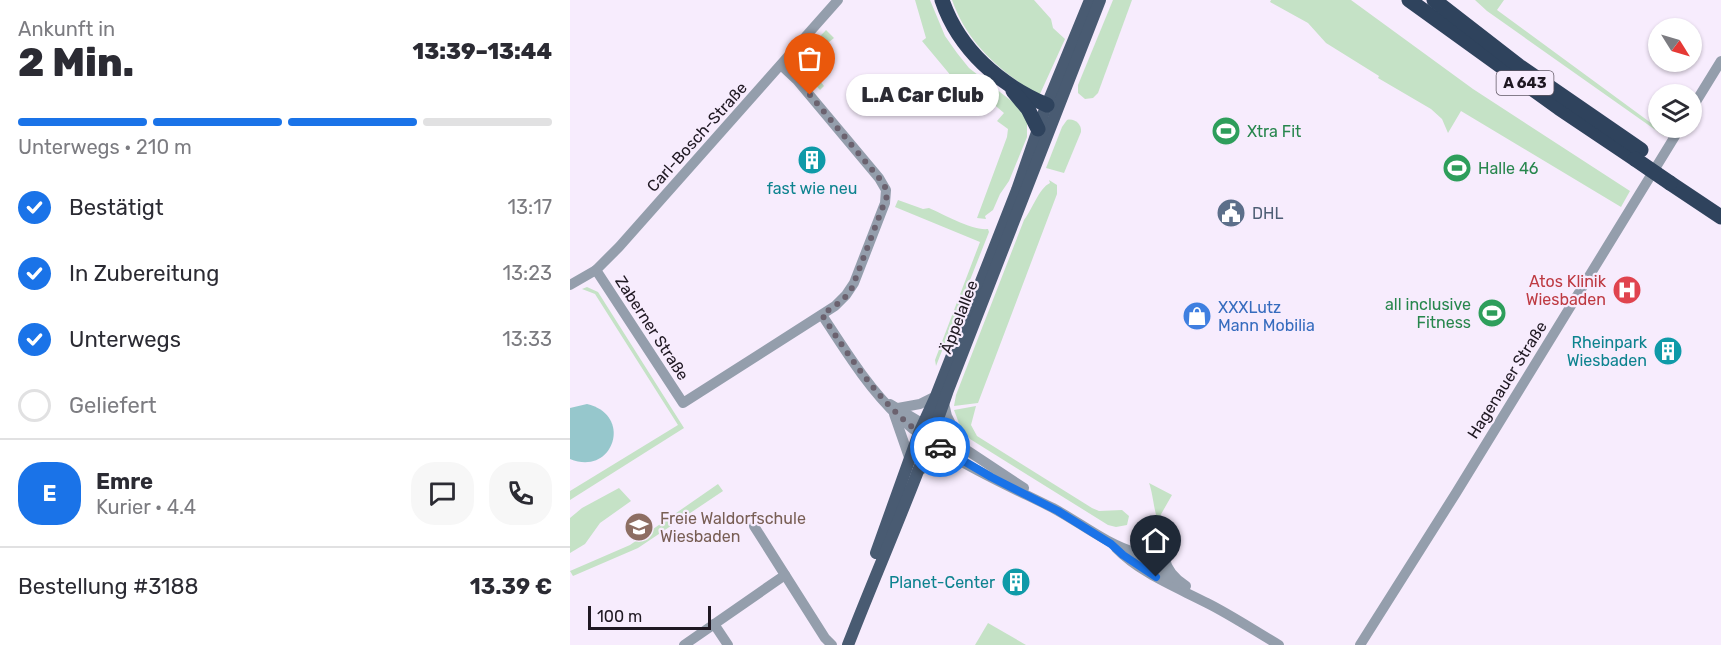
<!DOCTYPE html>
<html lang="de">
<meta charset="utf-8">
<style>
body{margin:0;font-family:Rubik,sans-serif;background:#f7f7f7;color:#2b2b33;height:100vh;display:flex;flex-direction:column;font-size:22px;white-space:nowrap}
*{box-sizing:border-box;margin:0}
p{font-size:20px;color:#7c7c81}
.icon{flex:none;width:33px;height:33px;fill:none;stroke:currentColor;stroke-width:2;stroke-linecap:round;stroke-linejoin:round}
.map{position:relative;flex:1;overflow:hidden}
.details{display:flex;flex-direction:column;background:#fff;width:570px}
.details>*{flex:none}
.needle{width:39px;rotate:127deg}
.controls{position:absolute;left:1078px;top:18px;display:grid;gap:12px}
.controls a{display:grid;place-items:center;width:54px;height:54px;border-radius:50%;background:#fff;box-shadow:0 2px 4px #0004;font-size:30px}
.scale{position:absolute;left:18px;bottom:15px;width:123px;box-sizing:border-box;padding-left:6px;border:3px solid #1f1822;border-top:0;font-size:16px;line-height:21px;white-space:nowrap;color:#1f1822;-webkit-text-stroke:4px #f7ecfd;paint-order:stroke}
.pin{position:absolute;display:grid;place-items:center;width:51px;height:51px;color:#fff;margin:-62px -26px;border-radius:50% 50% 50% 0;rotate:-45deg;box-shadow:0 0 6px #0007}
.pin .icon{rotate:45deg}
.courier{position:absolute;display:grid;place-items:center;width:60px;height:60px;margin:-30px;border:4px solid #1a73e8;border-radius:50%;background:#fff;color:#222;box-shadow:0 2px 8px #0007}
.bubble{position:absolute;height:42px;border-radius:21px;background:#fff;box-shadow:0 2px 4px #0004;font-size:20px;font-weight:800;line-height:42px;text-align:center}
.headline em{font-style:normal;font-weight:800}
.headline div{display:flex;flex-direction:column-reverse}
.headline{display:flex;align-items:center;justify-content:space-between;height:102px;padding:0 18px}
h1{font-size:39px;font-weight:800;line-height:45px}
.bar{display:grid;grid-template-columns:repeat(4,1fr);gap:9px 6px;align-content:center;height:72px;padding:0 18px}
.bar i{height:8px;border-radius:4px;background:#e1e1e2}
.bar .on{background:#1a73e8}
.bar p{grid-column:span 4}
.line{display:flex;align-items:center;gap:15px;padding:0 18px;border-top:2px solid #e1e1e2}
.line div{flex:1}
.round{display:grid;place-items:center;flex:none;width:63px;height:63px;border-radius:24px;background:#f7f7f7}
ol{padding:0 18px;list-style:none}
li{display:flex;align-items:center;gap:18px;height:66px}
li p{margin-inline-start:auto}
li .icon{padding:6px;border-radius:50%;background:#1a73e8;color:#fff;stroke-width:4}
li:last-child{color:#7c7c81}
li i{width:33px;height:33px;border:3px solid #e1e1e2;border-radius:50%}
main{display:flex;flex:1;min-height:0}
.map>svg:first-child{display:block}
.green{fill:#c5e2c6}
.water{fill:#96c7cc}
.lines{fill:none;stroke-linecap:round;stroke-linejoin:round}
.minor{stroke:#949eac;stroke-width:10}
.major{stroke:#495b72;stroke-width:12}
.highway{stroke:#2f435d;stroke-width:15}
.highway-bridge{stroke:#2f435d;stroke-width:15}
.done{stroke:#6b626f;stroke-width:6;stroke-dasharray:0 10.8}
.route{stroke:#1a73e8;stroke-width:8}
.labels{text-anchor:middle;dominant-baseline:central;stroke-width:4.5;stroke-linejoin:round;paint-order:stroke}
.shield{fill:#f7ecfd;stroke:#605864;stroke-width:1.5}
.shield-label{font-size:15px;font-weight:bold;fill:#1f1822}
.leisure-label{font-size:16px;fill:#27864d;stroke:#f7ecfd;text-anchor:start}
.street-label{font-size:16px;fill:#1f1822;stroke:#f7ecfd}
.culture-label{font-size:16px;fill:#0d838f;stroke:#f7ecfd;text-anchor:end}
.service-label{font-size:16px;fill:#4e5e75;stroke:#f7ecfd;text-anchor:start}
.health-label{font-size:16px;fill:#be3a42;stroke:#f7ecfd;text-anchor:end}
.shop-label{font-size:16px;fill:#366cbe;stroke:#f7ecfd;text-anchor:start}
.education-label{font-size:16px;fill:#785e54;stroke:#f7ecfd;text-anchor:start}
</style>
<main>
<section class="details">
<div class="headline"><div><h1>2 Min.</h1><p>Ankunft in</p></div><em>13:39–13:44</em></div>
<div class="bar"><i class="on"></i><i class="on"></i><i class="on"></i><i></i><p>Unterwegs · 210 m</p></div>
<ol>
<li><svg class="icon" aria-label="check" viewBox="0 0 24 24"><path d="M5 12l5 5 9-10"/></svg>Bestätigt<p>13:17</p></li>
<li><svg class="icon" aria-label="check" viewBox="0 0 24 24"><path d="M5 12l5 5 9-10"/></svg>In Zubereitung<p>13:23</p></li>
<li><svg class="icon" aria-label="check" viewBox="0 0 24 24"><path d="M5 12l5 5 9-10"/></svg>Unterwegs<p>13:33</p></li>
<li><i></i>Geliefert</li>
</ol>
<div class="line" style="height:108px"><b class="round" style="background:#1a73e8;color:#fff">E</b><div><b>Emre</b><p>Kurier · 4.4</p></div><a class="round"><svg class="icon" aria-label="chat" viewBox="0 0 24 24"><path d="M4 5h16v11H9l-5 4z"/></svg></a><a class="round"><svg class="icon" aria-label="phone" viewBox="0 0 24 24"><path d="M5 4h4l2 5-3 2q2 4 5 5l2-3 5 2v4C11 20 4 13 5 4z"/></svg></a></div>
<div class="line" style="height:78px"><div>Bestellung #3188</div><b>13.39 €</b></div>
</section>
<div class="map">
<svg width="1151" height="645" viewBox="0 0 1151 645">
<rect width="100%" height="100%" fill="#f7ecfd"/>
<g class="green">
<polygon points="345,0 360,0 375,36 387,53 399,68 448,106 457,121 457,137 439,181 430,194 423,210 415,216 416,219 407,218 437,137 438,129 427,121 434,113 408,91 400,97 397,95 352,41 356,38"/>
<path d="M 382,0 L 464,0 L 481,19 L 483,28 L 495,39 L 470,94 C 460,92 454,86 446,80 C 417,59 394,34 382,0 Z"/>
<polygon points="543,0 562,0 528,93 523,98 515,99 508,93 508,85"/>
<polygon points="701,0 781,0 903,89 1060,191 1051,207 891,111 878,133 872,119 861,109 808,78 809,76 756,43 738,23 700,2"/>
<polygon points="905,0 934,0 927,10 1096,134 1094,136 917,11"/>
<path d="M 256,30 L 264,38 L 238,59 L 242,64 L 239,67 L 254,86 L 250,90 C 222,56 229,59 256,30 Z"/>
<path d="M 497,120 C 504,118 512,124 511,132 L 494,173 L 476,168 L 492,127 Z"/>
<path d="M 479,180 L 487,185 L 487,194 L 408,403 L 384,406 L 386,395 L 454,220 C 462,210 469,188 480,183 Z"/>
<path d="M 328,200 L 353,209 L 359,208 C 373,214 403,231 418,229 L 419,232 L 366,366 L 365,360 L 410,242 L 325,207 Z"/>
<polygon points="17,287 28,292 114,428 0,500 0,491 108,425 25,294 12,289"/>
<polygon points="406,406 401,425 407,436 522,508 529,511 552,510 559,516 557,525 546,527 538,525 400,439 390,426 384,410"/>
<path d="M 579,483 L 602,495 L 590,516 L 602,524 L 598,530 L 592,529 C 584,519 584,496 579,483 Z"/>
<polygon points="148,484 153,491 68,548 3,576 0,571 60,545"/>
<polygon points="49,488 61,501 30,523 15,544 0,553 0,518 12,508"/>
<polygon points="418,623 456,645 405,645"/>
</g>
<path class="water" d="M 17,404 C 64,415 43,477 0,459 L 0,408 Z"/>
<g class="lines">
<g class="minor">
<polyline points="1122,108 1151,61"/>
<polyline points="26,270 113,403 265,306 276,295 284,283 315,203 316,190 309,178 227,80 211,65"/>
<polyline points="0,285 26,270 49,247 268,0"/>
<path d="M 252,315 C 275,350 298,388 329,417 C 372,457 431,482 483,508 C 511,523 536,544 567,553"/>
<polyline points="374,403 377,416 392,446"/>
<polyline points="320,404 392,447 454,488"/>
<polyline points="328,408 350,404 366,396"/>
<polyline points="324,414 340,460"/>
<polyline points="346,473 366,460 385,456"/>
<polyline points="184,526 255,638 262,645"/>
<path d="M 546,548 C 570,573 606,587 637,603 C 661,615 685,631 709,645"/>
<path d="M 598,580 C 594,575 590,569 584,565 C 574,558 566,561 567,544 L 574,535 L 586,534 C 601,541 594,547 595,559 C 597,571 607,580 616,586"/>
<polyline points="144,624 158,645"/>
<polyline points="114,645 215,575"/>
<polyline points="790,645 886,493 1110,128"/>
</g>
<g class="major">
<polyline points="306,553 349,433 366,396 447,190 474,112 520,0"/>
<path d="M 278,645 C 311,560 349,476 378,390 L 530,0"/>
</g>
<g class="highway">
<path d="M 372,0 C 389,50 430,85 477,105"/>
<polyline points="839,0 989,108 1065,159"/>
<polyline points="864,0 949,66 1071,150"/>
<polyline points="443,91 458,109 468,129"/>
<polyline points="1100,183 1151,217"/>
</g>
<polyline class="highway-bridge" points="1065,159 1100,183"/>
</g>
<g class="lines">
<path class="done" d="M 240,95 L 309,178 L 315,187 L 317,196 L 282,288 L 273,300 L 252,315 C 285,365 317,415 370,447"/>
<polyline class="route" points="370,447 421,477 488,511 541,544 553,555 586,577"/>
</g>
<defs>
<g id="stadium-disc" transform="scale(1.5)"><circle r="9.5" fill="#2e9e5b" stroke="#f7ecfd"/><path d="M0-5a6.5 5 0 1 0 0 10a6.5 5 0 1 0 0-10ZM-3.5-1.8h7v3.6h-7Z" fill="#fff"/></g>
<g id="building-disc" transform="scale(1.5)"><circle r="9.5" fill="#0f9aa8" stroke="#f7ecfd"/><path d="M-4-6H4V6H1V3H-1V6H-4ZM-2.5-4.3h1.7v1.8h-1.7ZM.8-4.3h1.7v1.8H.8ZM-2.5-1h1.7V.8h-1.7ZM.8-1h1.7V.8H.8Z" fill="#fff"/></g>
<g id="civic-disc" transform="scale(1.5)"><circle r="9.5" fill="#5c6f8a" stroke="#f7ecfd"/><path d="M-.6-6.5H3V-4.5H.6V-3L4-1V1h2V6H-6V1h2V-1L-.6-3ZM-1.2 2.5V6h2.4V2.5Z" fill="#fff"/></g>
<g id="hospital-disc" transform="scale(1.5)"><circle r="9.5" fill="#e0444e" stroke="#f7ecfd"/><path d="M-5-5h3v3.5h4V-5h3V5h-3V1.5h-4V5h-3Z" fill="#fff"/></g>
<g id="shop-disc" transform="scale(1.5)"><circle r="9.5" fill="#3f7fe0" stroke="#f7ecfd"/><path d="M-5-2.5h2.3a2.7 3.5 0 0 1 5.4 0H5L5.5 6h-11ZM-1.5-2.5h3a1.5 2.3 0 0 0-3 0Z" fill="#fff"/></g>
<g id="school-disc" transform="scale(1.5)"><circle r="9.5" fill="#8d6e63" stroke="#f7ecfd"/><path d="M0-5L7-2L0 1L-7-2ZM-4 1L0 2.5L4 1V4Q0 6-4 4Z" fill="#fff"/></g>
</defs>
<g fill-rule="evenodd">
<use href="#stadium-disc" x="656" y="131"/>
<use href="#building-disc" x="242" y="160"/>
<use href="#stadium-disc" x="887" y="168"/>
<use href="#civic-disc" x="661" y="213"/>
<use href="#hospital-disc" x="1057" y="290"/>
<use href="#stadium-disc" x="922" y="313"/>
<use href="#shop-disc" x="627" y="316"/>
<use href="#building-disc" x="1098" y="351"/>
<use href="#school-disc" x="69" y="527"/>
<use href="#building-disc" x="446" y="582"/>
</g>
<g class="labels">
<rect class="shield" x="926.5" y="71" width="57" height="24" rx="4.5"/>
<g class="shield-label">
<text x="955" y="83">A 643</text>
</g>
<g class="leisure-label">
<text x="677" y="131">Xtra Fit</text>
<text x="908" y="168">Halle 46</text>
<text x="901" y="304" text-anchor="end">all inclusive<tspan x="901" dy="18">Fitness</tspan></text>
</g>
<g class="street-label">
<text transform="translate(127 137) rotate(-48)">Carl-Bosch-Straße</text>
<text transform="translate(389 317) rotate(-69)">Äppelallee</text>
<text transform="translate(82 328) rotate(57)">Zaberner Straße</text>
<text transform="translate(937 380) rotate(-58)">Hagenauer Straße</text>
</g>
<g class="culture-label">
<text x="242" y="188" text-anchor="middle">fast wie neu</text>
<text x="1077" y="342">Rheinpark<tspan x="1077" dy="18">Wiesbaden</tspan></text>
<text x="425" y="582">Planet-Center</text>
</g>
<g class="service-label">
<text x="682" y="213">DHL</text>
</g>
<g class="health-label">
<text x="1036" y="281">Atos Klinik<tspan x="1036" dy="18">Wiesbaden</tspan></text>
</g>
<g class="shop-label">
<text x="648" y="307">XXXLutz<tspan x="648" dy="18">Mann Mobilia</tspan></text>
</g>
<g class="education-label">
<text x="90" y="518">Freie Waldorfschule<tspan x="90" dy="18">Wiesbaden</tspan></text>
</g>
</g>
</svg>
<div class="controls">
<a><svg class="needle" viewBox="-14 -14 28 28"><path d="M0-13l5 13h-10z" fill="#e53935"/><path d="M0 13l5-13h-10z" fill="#7c7c81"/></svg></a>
<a><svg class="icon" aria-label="layers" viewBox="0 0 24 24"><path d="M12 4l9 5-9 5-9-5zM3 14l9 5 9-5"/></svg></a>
</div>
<div class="scale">100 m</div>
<div class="pin" style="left:240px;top:95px;background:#ea580c"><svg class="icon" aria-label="bag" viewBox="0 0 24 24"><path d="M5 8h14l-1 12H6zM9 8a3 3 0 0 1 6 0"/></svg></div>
<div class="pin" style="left:586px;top:577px;background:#1f2937"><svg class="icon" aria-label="home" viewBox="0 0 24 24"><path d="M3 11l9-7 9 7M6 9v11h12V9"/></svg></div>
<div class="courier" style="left:370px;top:447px"><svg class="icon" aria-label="car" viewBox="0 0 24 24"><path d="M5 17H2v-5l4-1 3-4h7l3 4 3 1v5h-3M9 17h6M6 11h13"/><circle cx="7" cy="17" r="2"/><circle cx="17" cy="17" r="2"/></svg></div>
<div class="bubble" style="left:276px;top:74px;width:153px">L.A Car Club</div>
</div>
</main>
